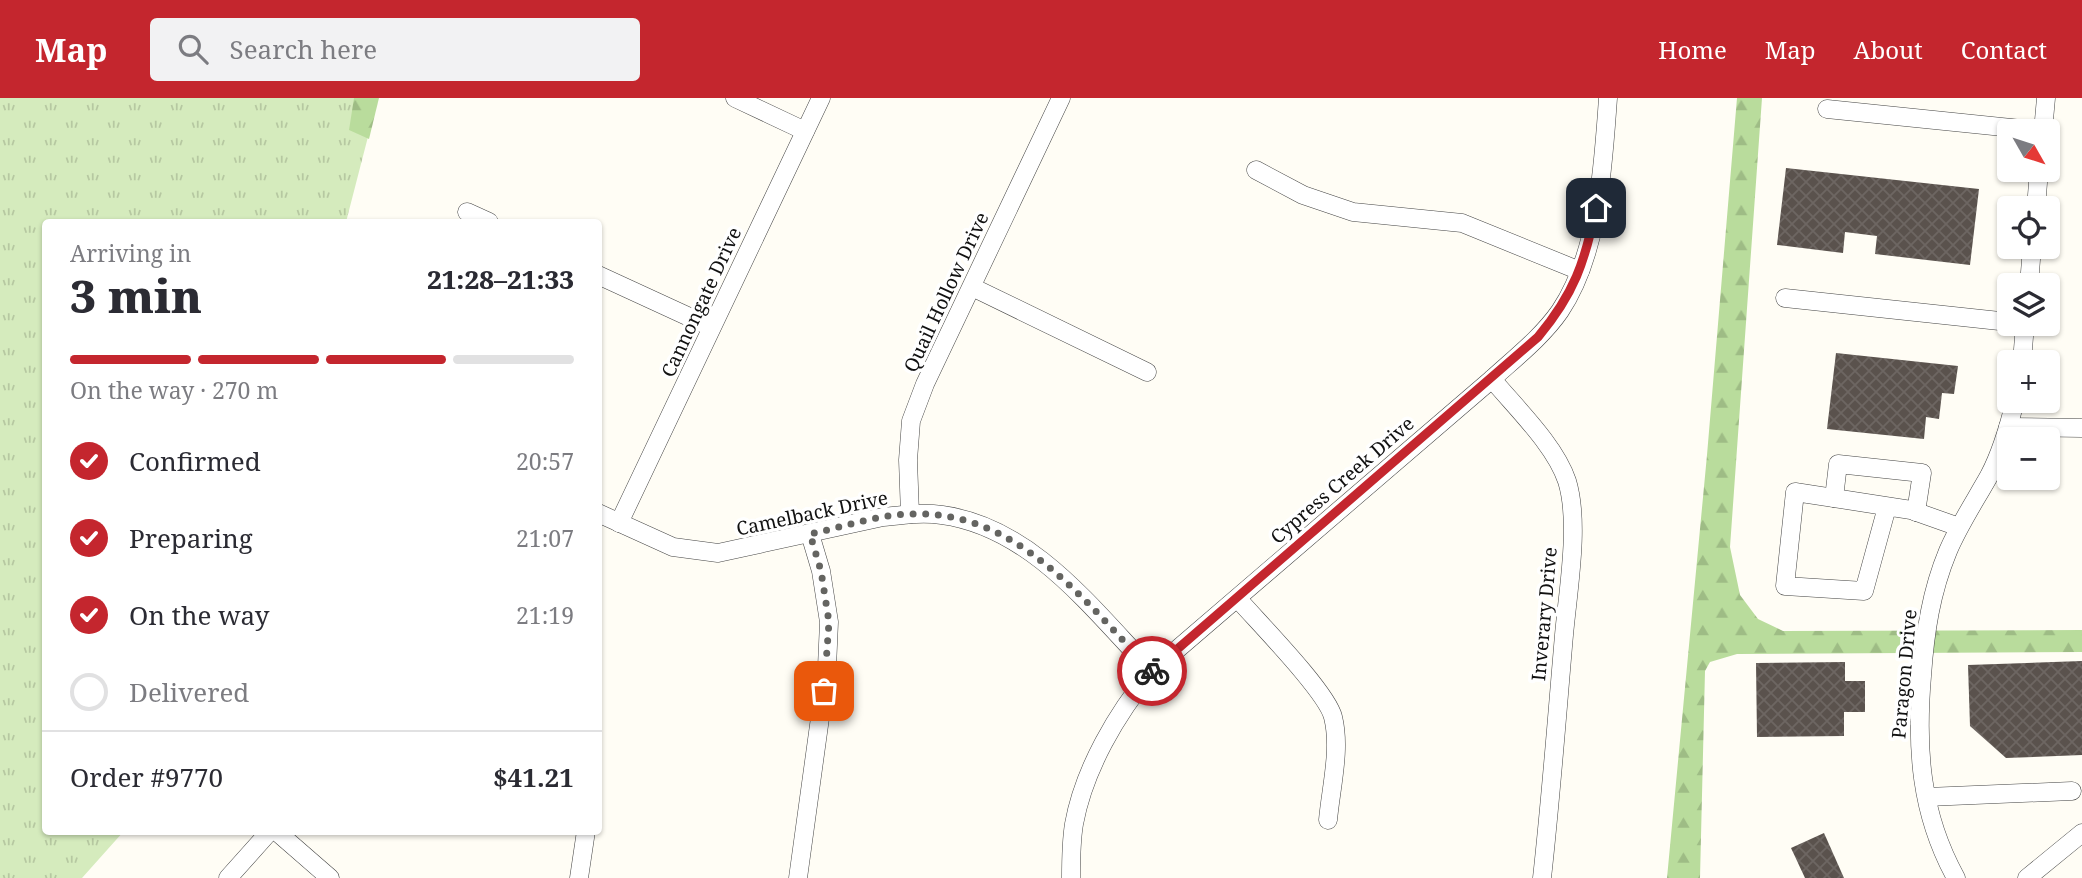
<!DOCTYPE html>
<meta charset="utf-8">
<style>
body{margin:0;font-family:"Noto Serif",serif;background:#f2f2f3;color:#2b2b33;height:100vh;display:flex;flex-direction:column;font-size:26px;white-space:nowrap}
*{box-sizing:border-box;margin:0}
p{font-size:23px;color:#7c7c81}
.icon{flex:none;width:38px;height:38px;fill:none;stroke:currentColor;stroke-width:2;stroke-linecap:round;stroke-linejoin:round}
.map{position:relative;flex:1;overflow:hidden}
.panel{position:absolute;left:42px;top:121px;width:560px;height:616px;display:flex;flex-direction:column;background:#fff;border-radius:7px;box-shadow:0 2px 5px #0004}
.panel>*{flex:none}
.needle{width:46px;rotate:129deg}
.tools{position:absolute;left:1997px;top:21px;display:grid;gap:14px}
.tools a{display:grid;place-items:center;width:63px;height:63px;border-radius:7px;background:#fff;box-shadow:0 2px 5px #0004;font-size:35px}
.pin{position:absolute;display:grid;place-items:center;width:60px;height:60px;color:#fff;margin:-30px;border-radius:14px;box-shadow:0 4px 10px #0006}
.courier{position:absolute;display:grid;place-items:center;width:70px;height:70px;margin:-35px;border:5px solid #c4262e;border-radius:50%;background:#fff;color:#222;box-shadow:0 2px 9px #0007}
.headline em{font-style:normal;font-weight:800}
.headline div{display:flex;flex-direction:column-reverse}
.headline{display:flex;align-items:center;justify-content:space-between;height:119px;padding:0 28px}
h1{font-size:46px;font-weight:800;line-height:52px}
.bar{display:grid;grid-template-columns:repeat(4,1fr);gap:10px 7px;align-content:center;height:84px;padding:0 28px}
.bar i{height:9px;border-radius:5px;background:#e1e1e2}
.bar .selected{background:#c4262e}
.bar p{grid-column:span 4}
.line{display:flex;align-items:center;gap:18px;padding:0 28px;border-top:2px solid #e1e1e2}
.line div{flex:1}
ol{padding:0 28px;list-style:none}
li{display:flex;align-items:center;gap:21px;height:77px}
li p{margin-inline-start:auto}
li .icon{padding:7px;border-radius:50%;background:#c4262e;color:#fff;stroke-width:4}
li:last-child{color:#7c7c81}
li i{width:38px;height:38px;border:4px solid #e1e1e2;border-radius:50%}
header{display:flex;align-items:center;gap:42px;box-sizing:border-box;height:98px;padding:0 35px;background:#c4262e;color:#fff}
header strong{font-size:33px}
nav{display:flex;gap:38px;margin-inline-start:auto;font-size:24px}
.search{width:490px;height:63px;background:#f2f2f3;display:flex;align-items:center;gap:18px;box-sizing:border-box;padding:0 24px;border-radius:7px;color:#7c7c81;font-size:26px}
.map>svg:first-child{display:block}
.grass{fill:url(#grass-tufts)}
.forest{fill:url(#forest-firs)}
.building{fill:url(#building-cross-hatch)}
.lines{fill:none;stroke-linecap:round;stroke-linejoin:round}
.minor-casing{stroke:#444;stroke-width:19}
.minor{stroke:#fff;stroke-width:18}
.done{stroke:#646461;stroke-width:7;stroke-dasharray:0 12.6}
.route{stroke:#c4262e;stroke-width:9}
.labels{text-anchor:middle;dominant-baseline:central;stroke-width:7;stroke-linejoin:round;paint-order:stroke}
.street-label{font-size:19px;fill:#111;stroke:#fff}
</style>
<header>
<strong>Map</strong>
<div class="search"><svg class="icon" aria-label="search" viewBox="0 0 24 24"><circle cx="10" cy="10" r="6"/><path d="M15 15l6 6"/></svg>Search here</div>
<nav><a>Home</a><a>Map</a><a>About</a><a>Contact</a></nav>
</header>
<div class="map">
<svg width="2082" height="780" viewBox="0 0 2082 780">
<defs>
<pattern id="grass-tufts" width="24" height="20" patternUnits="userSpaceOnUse" patternTransform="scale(1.75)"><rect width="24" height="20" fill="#d5ebbd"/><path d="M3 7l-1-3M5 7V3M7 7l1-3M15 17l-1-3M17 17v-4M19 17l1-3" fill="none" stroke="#b6c8a1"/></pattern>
<pattern id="forest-firs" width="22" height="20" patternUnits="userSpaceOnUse" patternTransform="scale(1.75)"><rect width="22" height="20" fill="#b9dc9c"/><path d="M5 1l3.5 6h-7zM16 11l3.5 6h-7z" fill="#9ebc85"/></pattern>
<pattern id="building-cross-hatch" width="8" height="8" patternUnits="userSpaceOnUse" patternTransform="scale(1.75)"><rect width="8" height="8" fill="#5a524d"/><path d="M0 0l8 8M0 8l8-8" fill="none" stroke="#6d6662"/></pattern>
</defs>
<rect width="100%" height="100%" fill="#fffdf5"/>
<polygon class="grass" points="0,0 378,0 346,124 46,124 46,733 124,733 82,780 0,780"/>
<g class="forest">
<polygon points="354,0 379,0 369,41 349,32"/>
<polygon points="1737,0 1762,0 1730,449 1740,497 1758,521 1783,533 2082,532 2082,554 1737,556 1710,564 1705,573 1700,780 1667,780 1707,357"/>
</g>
<g class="building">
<polygon points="1786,70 1979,91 1970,167 1875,156 1877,138 1845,134 1843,155 1777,147"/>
<polygon points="1836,255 1958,268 1954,296 1942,295 1939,321 1926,319 1924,341 1827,331"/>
<polygon points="2082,563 2082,657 2006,660 1970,628 1968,567"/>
<polygon points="1845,564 1845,583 1865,583 1865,614 1844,614 1844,638 1757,639 1756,565"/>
<polygon points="1824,735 1844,780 1805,780 1791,750"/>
</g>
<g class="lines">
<g class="minor-casing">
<g id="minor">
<polyline points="735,0 805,33"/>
<polyline points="1827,11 2042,33"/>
<polyline points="2043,33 2046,0"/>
<polyline points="1256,72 1303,97 1353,114 1462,125 1580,173"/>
<polyline points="2036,110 2039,72"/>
<polyline points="467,114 489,124"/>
<polyline points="598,177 711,229"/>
<polyline points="2029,187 2032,149"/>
<polyline points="972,189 1147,274"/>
<polyline points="1785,200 2009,224"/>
<polyline points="2022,264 2025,226"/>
<path d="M 1492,281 C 1516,310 1555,347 1567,383 C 1580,425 1568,492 1564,537 C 1557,618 1551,699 1542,780"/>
<polyline points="2008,329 2082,330"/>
<polyline points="1834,400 1838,366 1922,375 1916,414"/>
<polyline points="1887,409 1864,493 1785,488 1795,394 1911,412 1959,429"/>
<path d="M 598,415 L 673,449 L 718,455 L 883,419 C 902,417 922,414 942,417 C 1032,429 1093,512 1152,573"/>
<polyline points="910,416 908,362 911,323 925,286 1061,0"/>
<polyline points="619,425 821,0"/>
<path d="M 1238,501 C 1258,524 1327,594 1333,619 C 1341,651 1331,689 1328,722"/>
<polyline points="1927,699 2072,693"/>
<polyline points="276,733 330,780"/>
<polyline points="228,780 270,733"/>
<polyline points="579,780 586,733"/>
<polyline points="798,780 827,569 829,524 821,473 810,436"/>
<path d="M 1071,780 C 1071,762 1071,744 1074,726 C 1084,671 1117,615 1152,573 L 1492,281 C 1515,260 1542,239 1560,213 C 1599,155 1603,68 1608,0"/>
<path d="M 1956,780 C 1920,715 1916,650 1922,578 C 1925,534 1931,494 1948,453 C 1959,427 1975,403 1989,378 C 2001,355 2009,328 2015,303"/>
<polyline points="2027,780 2082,735"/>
</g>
</g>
<use href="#minor" class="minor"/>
</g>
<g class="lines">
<path class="done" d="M 824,593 L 829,524 L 821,473 L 810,436 C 843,429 876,417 910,416 C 1017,411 1085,504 1152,573"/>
<path class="route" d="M 1152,573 L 1538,239 C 1574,196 1585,164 1596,110"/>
</g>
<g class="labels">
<g class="street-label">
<text transform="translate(946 194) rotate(-65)">Quail Hollow Drive</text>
<text transform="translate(701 204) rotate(-65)">Cannongate Drive</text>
<text transform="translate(1342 382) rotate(-41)">Cypress Creek Drive</text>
<text transform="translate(812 415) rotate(-12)">Camelback Drive</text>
<text transform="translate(1544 516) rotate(-85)">Inverary Drive</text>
<text transform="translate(1904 576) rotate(-85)">Paragon Drive</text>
</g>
</g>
</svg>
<div class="tools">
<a><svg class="needle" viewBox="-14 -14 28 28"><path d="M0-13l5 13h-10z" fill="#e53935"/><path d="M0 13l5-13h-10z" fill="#7c7c81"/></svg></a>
<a><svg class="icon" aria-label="locate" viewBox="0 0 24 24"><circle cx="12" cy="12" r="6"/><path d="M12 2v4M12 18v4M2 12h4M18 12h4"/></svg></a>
<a><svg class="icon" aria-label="layers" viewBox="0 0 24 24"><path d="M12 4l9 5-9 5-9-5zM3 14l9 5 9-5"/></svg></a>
<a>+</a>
<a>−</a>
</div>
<div class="pin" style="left:824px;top:593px;background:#ea580c"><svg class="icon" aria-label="bag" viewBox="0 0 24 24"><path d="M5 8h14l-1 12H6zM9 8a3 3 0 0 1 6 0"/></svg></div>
<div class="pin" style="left:1596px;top:110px;background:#1f2937"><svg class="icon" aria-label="home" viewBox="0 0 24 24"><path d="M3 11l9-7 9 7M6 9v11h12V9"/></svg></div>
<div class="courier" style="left:1152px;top:573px"><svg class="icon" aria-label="bike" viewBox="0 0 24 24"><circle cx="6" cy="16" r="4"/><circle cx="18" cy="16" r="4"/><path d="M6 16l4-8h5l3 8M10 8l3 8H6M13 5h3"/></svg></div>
<section class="panel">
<div class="headline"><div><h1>3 min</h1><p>Arriving in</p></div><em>21:28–21:33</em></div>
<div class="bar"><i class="selected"></i><i class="selected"></i><i class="selected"></i><i></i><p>On the way · 270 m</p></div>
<ol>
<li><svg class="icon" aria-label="check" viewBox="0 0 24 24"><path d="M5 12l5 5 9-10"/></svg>Confirmed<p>20:57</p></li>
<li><svg class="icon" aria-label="check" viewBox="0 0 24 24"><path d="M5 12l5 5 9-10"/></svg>Preparing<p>21:07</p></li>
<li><svg class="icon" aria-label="check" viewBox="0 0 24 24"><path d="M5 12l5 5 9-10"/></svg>On the way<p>21:19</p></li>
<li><i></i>Delivered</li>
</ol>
<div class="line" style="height:91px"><div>Order #9770</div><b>$41.21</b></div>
</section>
</div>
